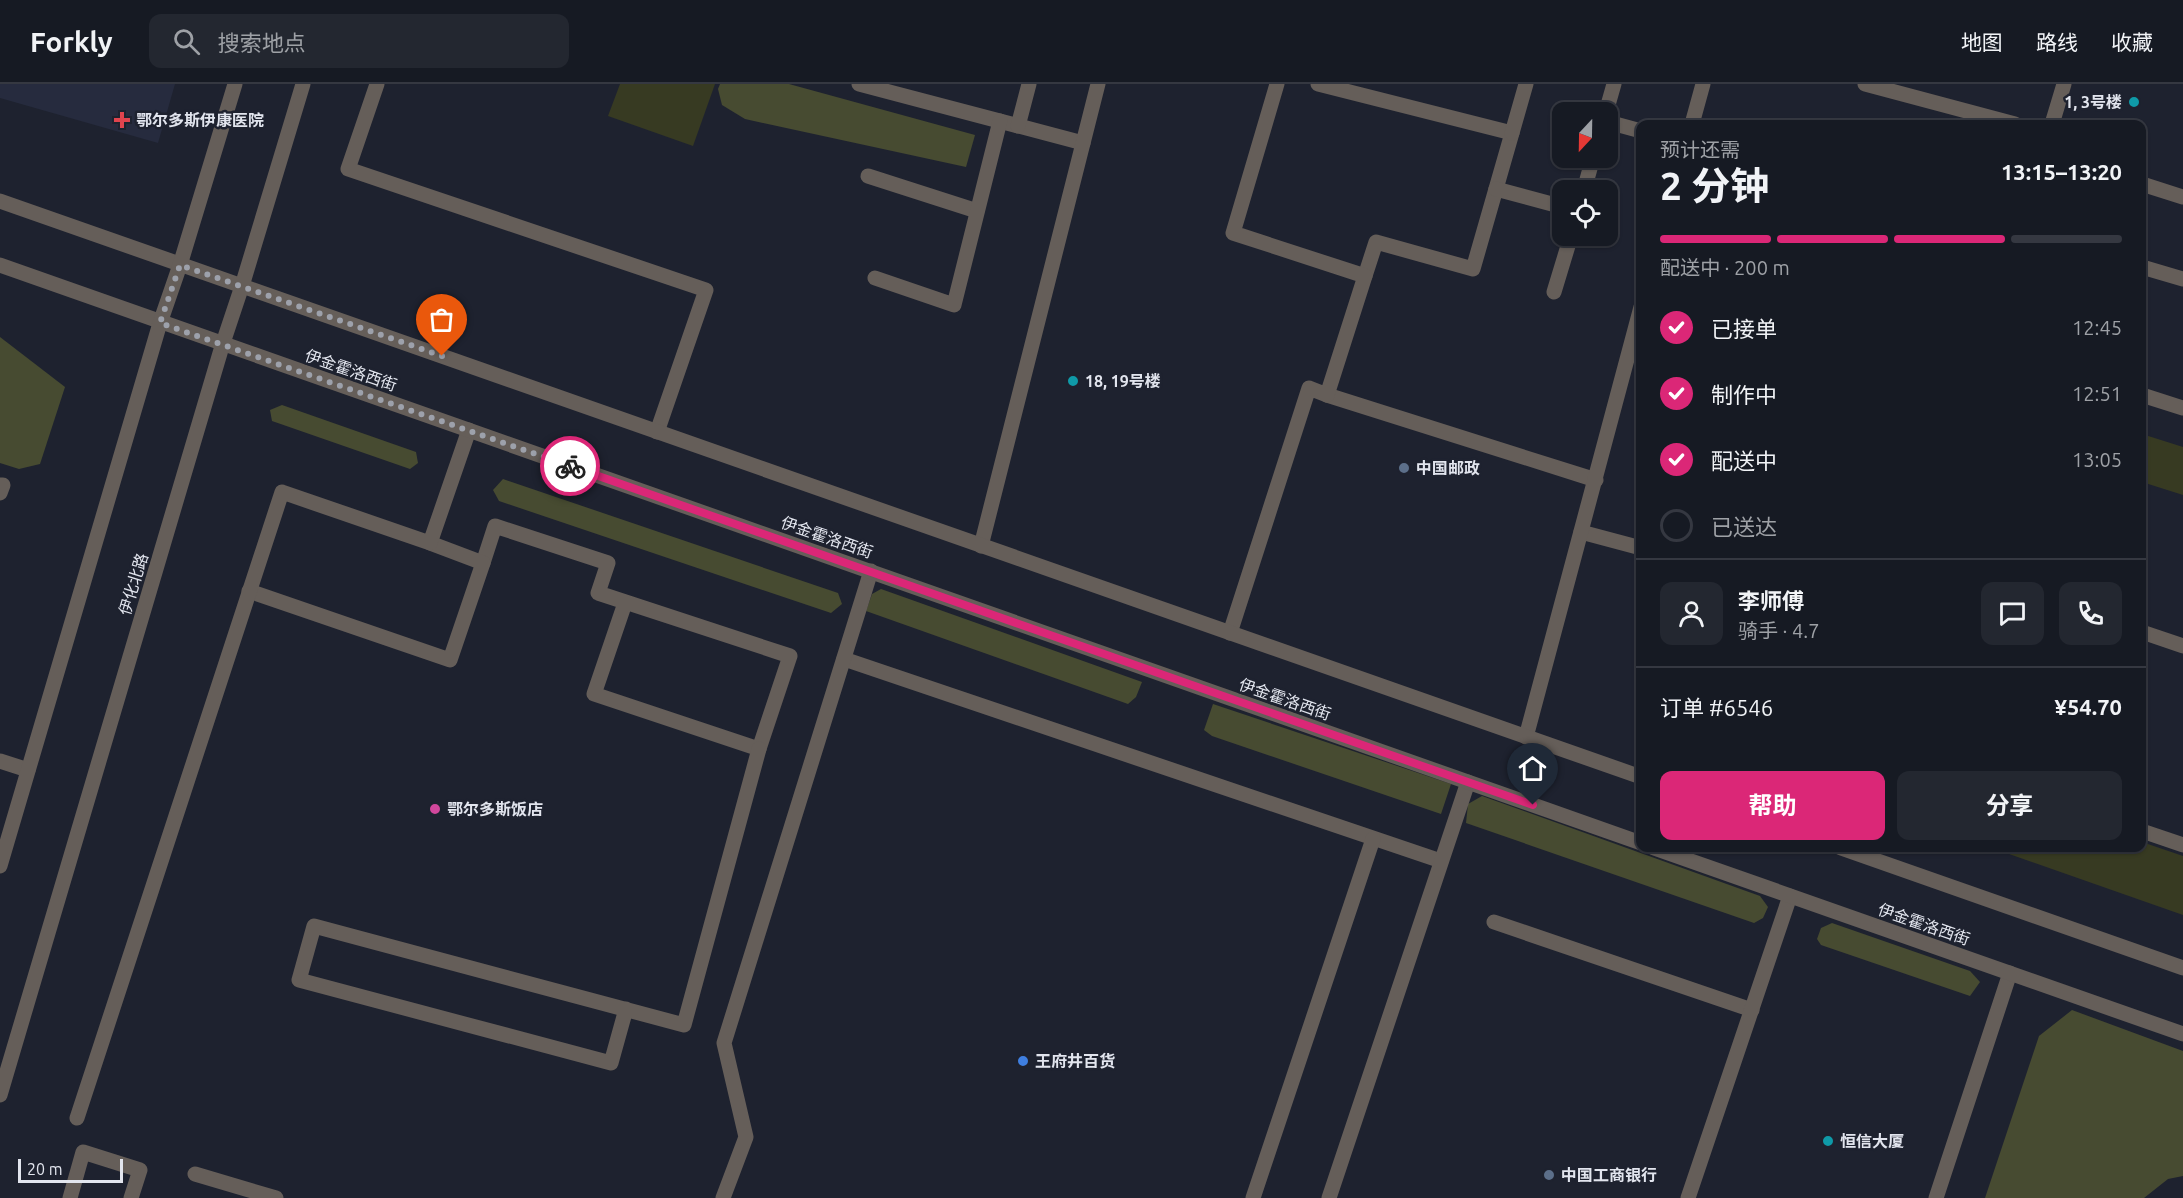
<!DOCTYPE html>
<html lang="zh">
<meta charset="utf-8">
<style>
body{margin:0;font-family:Ubuntu,"Noto Sans SC",sans-serif;background:#232730;color:#f1f3f6;height:100vh;display:flex;flex-direction:column;font-size:22px;white-space:nowrap}
*{box-sizing:border-box;margin:0}
p{font-size:20px;color:#9ea1a6}
.icon{flex:none;width:33px;height:33px;fill:none;stroke:currentColor;stroke-width:2;stroke-linecap:round;stroke-linejoin:round}
.map{position:relative;flex:1;overflow:hidden}
.drawer{position:absolute;left:1636px;top:36px;width:510px;height:732px;display:flex;flex-direction:column;background:#161a23;border-radius:12px;box-shadow:0 2px 4px #0004,0 0 0 2px #353841}
.drawer>*{flex:none}
.needle{width:39px;rotate:202deg}
.fabs{position:absolute;left:1552px;top:18px;display:grid;gap:12px}
.fabs a{display:grid;place-items:center;width:66px;height:66px;border-radius:12px;background:#161a23;box-shadow:0 2px 4px #0004,0 0 0 2px #353841;font-size:30px}
.scale{position:absolute;left:18px;bottom:15px;width:105px;box-sizing:border-box;padding-left:6px;border:3px solid #e2e5ee;border-top:0;font-size:16px;line-height:21px;white-space:nowrap;color:#e2e5ee;-webkit-text-stroke:4px #1e222f;paint-order:stroke}
.pin{position:absolute;display:grid;place-items:center;width:51px;height:51px;color:#fff;margin:-62px -26px;border-radius:50% 50% 50% 0;rotate:-45deg;box-shadow:0 0 6px #0007}
.pin .icon{rotate:45deg}
.courier{position:absolute;display:grid;place-items:center;width:60px;height:60px;margin:-30px;border:4px solid #db2777;border-radius:50%;background:#fff;color:#222;box-shadow:0 2px 8px #0007}
.head em{font-style:normal;font-weight:700}
.head div{display:flex;flex-direction:column-reverse}
.head{display:flex;align-items:center;justify-content:space-between;height:102px;padding:0 24px}
h1{font-size:39px;font-weight:700;line-height:45px}
.bar{display:grid;grid-template-columns:repeat(4,1fr);gap:9px 6px;align-content:center;height:72px;padding:0 24px}
.bar i{height:8px;border-radius:4px;background:#353841}
.bar .active{background:#db2777}
.bar p{grid-column:span 4}
.line{display:flex;align-items:center;gap:15px;padding:0 24px;border-top:2px solid #353841}
.line div{flex:1}
.round{display:grid;place-items:center;flex:none;width:63px;height:63px;border-radius:12px;background:#232730}
ol{padding:0 24px;list-style:none}
li{display:flex;align-items:center;gap:18px;height:66px}
li p{margin-inline-start:auto}
li .icon{padding:6px;border-radius:50%;background:#db2777;color:#fff;stroke-width:4}
li:last-child{color:#9ea1a6}
li i{width:33px;height:33px;border:3px solid #353841;border-radius:50%}
.primary-button{display:flex;gap:12px;margin-top:auto;padding:12px 24px}
.primary-button a{flex:1;height:69px;border-radius:12px;background:#db2777;color:#fff;font-size:24px;font-weight:700;line-height:69px;text-align:center}
.primary-button a+a{background:#232730;color:#f1f3f6}
header{display:flex;align-items:center;gap:36px;box-sizing:border-box;height:84px;padding:0 30px;background:#161a23;border-bottom:2px solid #353841}
header strong{font-size:28px}
nav{display:flex;gap:33px;margin-inline-start:auto;font-size:21px}
.search{width:420px;height:54px;background:#232730;display:flex;align-items:center;gap:15px;box-sizing:border-box;padding:0 21px;border-radius:12px;color:#9ea1a6;font-size:22px}
.map>svg:first-child{display:block}
.built{fill:#262b3e}
.green{fill:#373a22}
.forest{fill:#474b31}
.lines{fill:none;stroke-linecap:round;stroke-linejoin:round}
.service{stroke:#655e59;stroke-width:15}
.tertiary{stroke:#655e59;stroke-width:15}
.done{stroke:#9da1ab;stroke-width:6;stroke-dasharray:0 10.8}
.route{stroke:#db2777;stroke-width:8}
.culture-dot{fill:#0f9aa8;stroke:#1e222f;stroke-width:2}
.health-dot{fill:#e0444e;stroke:#1e222f;stroke-width:2}
.service-dot{fill:#5c6f8a;stroke:#1e222f;stroke-width:2}
.hotel-dot{fill:#d1479c;stroke:#1e222f;stroke-width:2}
.shop-dot{fill:#3f7fe0;stroke:#1e222f;stroke-width:2}
.labels{text-anchor:middle;dominant-baseline:central;stroke-width:5;stroke-linejoin:round;paint-order:stroke}
.poi-label{font-size:16px;font-weight:bold;fill:#e2e5ee;stroke:#1e222f;text-anchor:start}
.street-label{font-size:16px;fill:#e2e5ee;stroke:#1e222f}
</style>
<header>
<strong>Forkly</strong>
<div class="search"><svg class="icon" aria-label="search" viewBox="0 0 24 24"><circle cx="10" cy="10" r="6"/><path d="M15 15l6 6"/></svg>搜索地点</div>
<nav><a>地图</a><a>路线</a><a>收藏</a></nav>
</header>
<div class="map">
<svg width="2183" height="1114" viewBox="0 0 2183 1114">
<rect width="100%" height="100%" fill="#1e222f"/>
<polygon class="built" points="0,0 175,0 158,59 0,14"/>
<g class="green">
<polygon points="620,0 715,0 693,62 608,32"/>
<polygon points="2142,350 2183,363 2183,411 2142,398"/>
<polygon points="2142,758 2183,772 2183,831 1992,764 2142,764"/>
</g>
<g class="forest">
<polygon points="720,0 789,0 975,51 966,83 745,35 722,21 718,5"/>
<polygon points="0,253 65,303 40,380 19,385 0,379"/>
<polygon points="282,321 416,368 418,379 410,385 272,337 270,326"/>
<polygon points="503,395 838,509 842,520 831,529 499,417 493,406"/>
<polygon points="881,505 1142,598 1136,613 1128,620 866,527 872,510"/>
<polygon points="1213,620 1451,700 1441,730 1212,652 1204,646"/>
<polygon points="1482,712 1760,812 1768,823 1763,834 1754,839 1466,739 1468,720"/>
<polygon points="1832,839 1970,887 1980,898 1970,912 1821,861 1817,855 1821,844"/>
<polygon points="2072,926 2183,967 2183,1092 2168,1095 2144,1114 1985,1114 2039,952"/>
</g>
<g class="lines">
<g class="service">
<polyline points="377,0 348,85 706,206 657,348"/>
<polyline points="859,0 1083,59"/>
<polyline points="1318,0 1512,49 1473,185 1376,158 1365,192"/>
<polyline points="1865,0 2015,40"/>
<polyline points="1606,28 1614,0"/>
<polyline points="1608,38 1641,47"/>
<polyline points="1692,40 1703,0"/>
<polyline points="2052,40 2064,0"/>
<polyline points="1018,42 1029,0"/>
<polyline points="1512,49 1526,0"/>
<polyline points="868,92 977,127"/>
<polyline points="2142,100 2183,113"/>
<polyline points="1496,105 1563,123"/>
<polyline points="1584,106 1593,74"/>
<polyline points="2142,183 2183,195"/>
<polyline points="875,194 954,221 1000,37"/>
<polyline points="1554,208 1571,152"/>
<polyline points="1327,311 1596,396"/>
<polyline points="2142,311 2183,324"/>
<polyline points="0,401 3,401 0,409"/>
<polyline points="1581,448 1641,464"/>
<polyline points="981,462 1098,0"/>
<polyline points="483,479 495,442 608,479 598,509 790,572 759,665 594,610 625,519"/>
<polyline points="249,507 450,576 483,479 430,459"/>
<polyline points="2142,548 2183,562"/>
<polyline points="1230,549 1309,304 1327,311 1365,192 1233,149 1277,0"/>
<polyline points="844,575 1441,777"/>
<polyline points="1526,653 1641,223"/>
<polyline points="0,677 28,686"/>
<polyline points="2142,747 2183,761"/>
<polyline points="1494,838 1752,926"/>
<polyline points="626,925 611,979 299,896 314,842 684,941 759,665"/>
<polyline points="77,1034 282,408 430,459 469,346"/>
<polyline points="195,1090 276,1114"/>
<polyline points="70,1114 83,1068 140,1086 131,1114"/>
<polyline points="723,1114 746,1053 724,959 871,487"/>
<polyline points="1253,1114 1373,755"/>
<polyline points="1329,1114 1468,698"/>
<polyline points="1688,1114 1790,812"/>
<polyline points="1936,1114 2010,889"/>
</g>
<g class="tertiary">
<polyline points="0,117 1641,693"/>
<polyline points="0,181 1641,759"/>
<polyline points="1654,764 2183,950"/>
<polyline points="1841,764 2183,884"/>
<polyline points="0,782 160,239 180,181 235,0"/>
<polyline points="0,1011 223,259 242,202 303,0"/>
</g>
</g>
<g class="lines">
<polyline class="done" points="442,272 180,181 160,239 570,382"/>
<polyline class="route" points="570,382 1533,721"/>
</g>
<g class="culture-dot">
<circle cx="2134" cy="18" r="6"/>
<circle cx="1073" cy="297" r="6"/>
<circle cx="1828" cy="1057" r="6"/>
</g>
<path class="health-dot" d="M119 27h6v6h6v6h-6v6h-6v-6h-6v-6h6z"/>
<g class="service-dot">
<circle cx="1404" cy="384" r="6"/>
<circle cx="1549" cy="1091" r="6"/>
</g>
<circle class="hotel-dot" cx="435" cy="725" r="6"/>
<circle class="shop-dot" cx="1023" cy="977" r="6"/>
<g class="labels">
<g class="poi-label">
<text x="2122" y="18" text-anchor="end">1, 3号楼</text>
<text x="136" y="36">鄂尔多斯伊康医院</text>
<text x="1085" y="297">18, 19号楼</text>
<text x="1416" y="384">中国邮政</text>
<text x="447" y="725">鄂尔多斯饭店</text>
<text x="1035" y="977">王府井百货</text>
<text x="1840" y="1057">恒信大厦</text>
<text x="1561" y="1091">中国工商银行</text>
</g>
<g class="street-label">
<text transform="translate(351 286) rotate(19)">伊金霍洛西街</text>
<text transform="translate(827 453) rotate(19)">伊金霍洛西街</text>
<text transform="translate(133 500) rotate(-73)">伊化北路</text>
<text transform="translate(1285 615) rotate(19)">伊金霍洛西街</text>
<text transform="translate(1924 840) rotate(19)">伊金霍洛西街</text>
</g>
</g>
</svg>
<div class="fabs">
<a><svg class="needle" viewBox="-14 -14 28 28"><path d="M0-13l5 13h-10z" fill="#e53935"/><path d="M0 13l5-13h-10z" fill="#9ea1a6"/></svg></a>
<a><svg class="icon" aria-label="locate" viewBox="0 0 24 24"><circle cx="12" cy="12" r="6"/><path d="M12 2v4M12 18v4M2 12h4M18 12h4"/></svg></a>
</div>
<div class="scale">20 m</div>
<div class="pin" style="left:442px;top:272px;background:#ea580c"><svg class="icon" aria-label="bag" viewBox="0 0 24 24"><path d="M5 8h14l-1 12H6zM9 8a3 3 0 0 1 6 0"/></svg></div>
<div class="pin" style="left:1533px;top:721px;background:#1f2937"><svg class="icon" aria-label="home" viewBox="0 0 24 24"><path d="M3 11l9-7 9 7M6 9v11h12V9"/></svg></div>
<div class="courier" style="left:570px;top:382px"><svg class="icon" aria-label="bike" viewBox="0 0 24 24"><circle cx="6" cy="16" r="4"/><circle cx="18" cy="16" r="4"/><path d="M6 16l4-8h5l3 8M10 8l3 8H6M13 5h3"/></svg></div>
<section class="drawer">
<div class="head"><div><h1>2 分钟</h1><p>预计还需</p></div><em>13:15–13:20</em></div>
<div class="bar"><i class="active"></i><i class="active"></i><i class="active"></i><i></i><p>配送中 · 200 m</p></div>
<ol>
<li><svg class="icon" aria-label="check" viewBox="0 0 24 24"><path d="M5 12l5 5 9-10"/></svg>已接单<p>12:45</p></li>
<li><svg class="icon" aria-label="check" viewBox="0 0 24 24"><path d="M5 12l5 5 9-10"/></svg>制作中<p>12:51</p></li>
<li><svg class="icon" aria-label="check" viewBox="0 0 24 24"><path d="M5 12l5 5 9-10"/></svg>配送中<p>13:05</p></li>
<li><i></i>已送达</li>
</ol>
<div class="line" style="height:108px"><a class="round"><svg class="icon" aria-label="person" viewBox="0 0 24 24"><circle cx="12" cy="8" r="4"/><path d="M4 21q1-7 8-7t8 7"/></svg></a><div><b>李师傅</b><p>骑手 · 4.7</p></div><a class="round"><svg class="icon" aria-label="chat" viewBox="0 0 24 24"><path d="M4 5h16v11H9l-5 4z"/></svg></a><a class="round"><svg class="icon" aria-label="phone" viewBox="0 0 24 24"><path d="M5 4h4l2 5-3 2q2 4 5 5l2-3 5 2v4C11 20 4 13 5 4z"/></svg></a></div>
<div class="line" style="height:78px"><div>订单 #6546</div><b>¥54.70</b></div>
<div class="primary-button"><a>帮助</a><a>分享</a></div>
</section>
</div>
